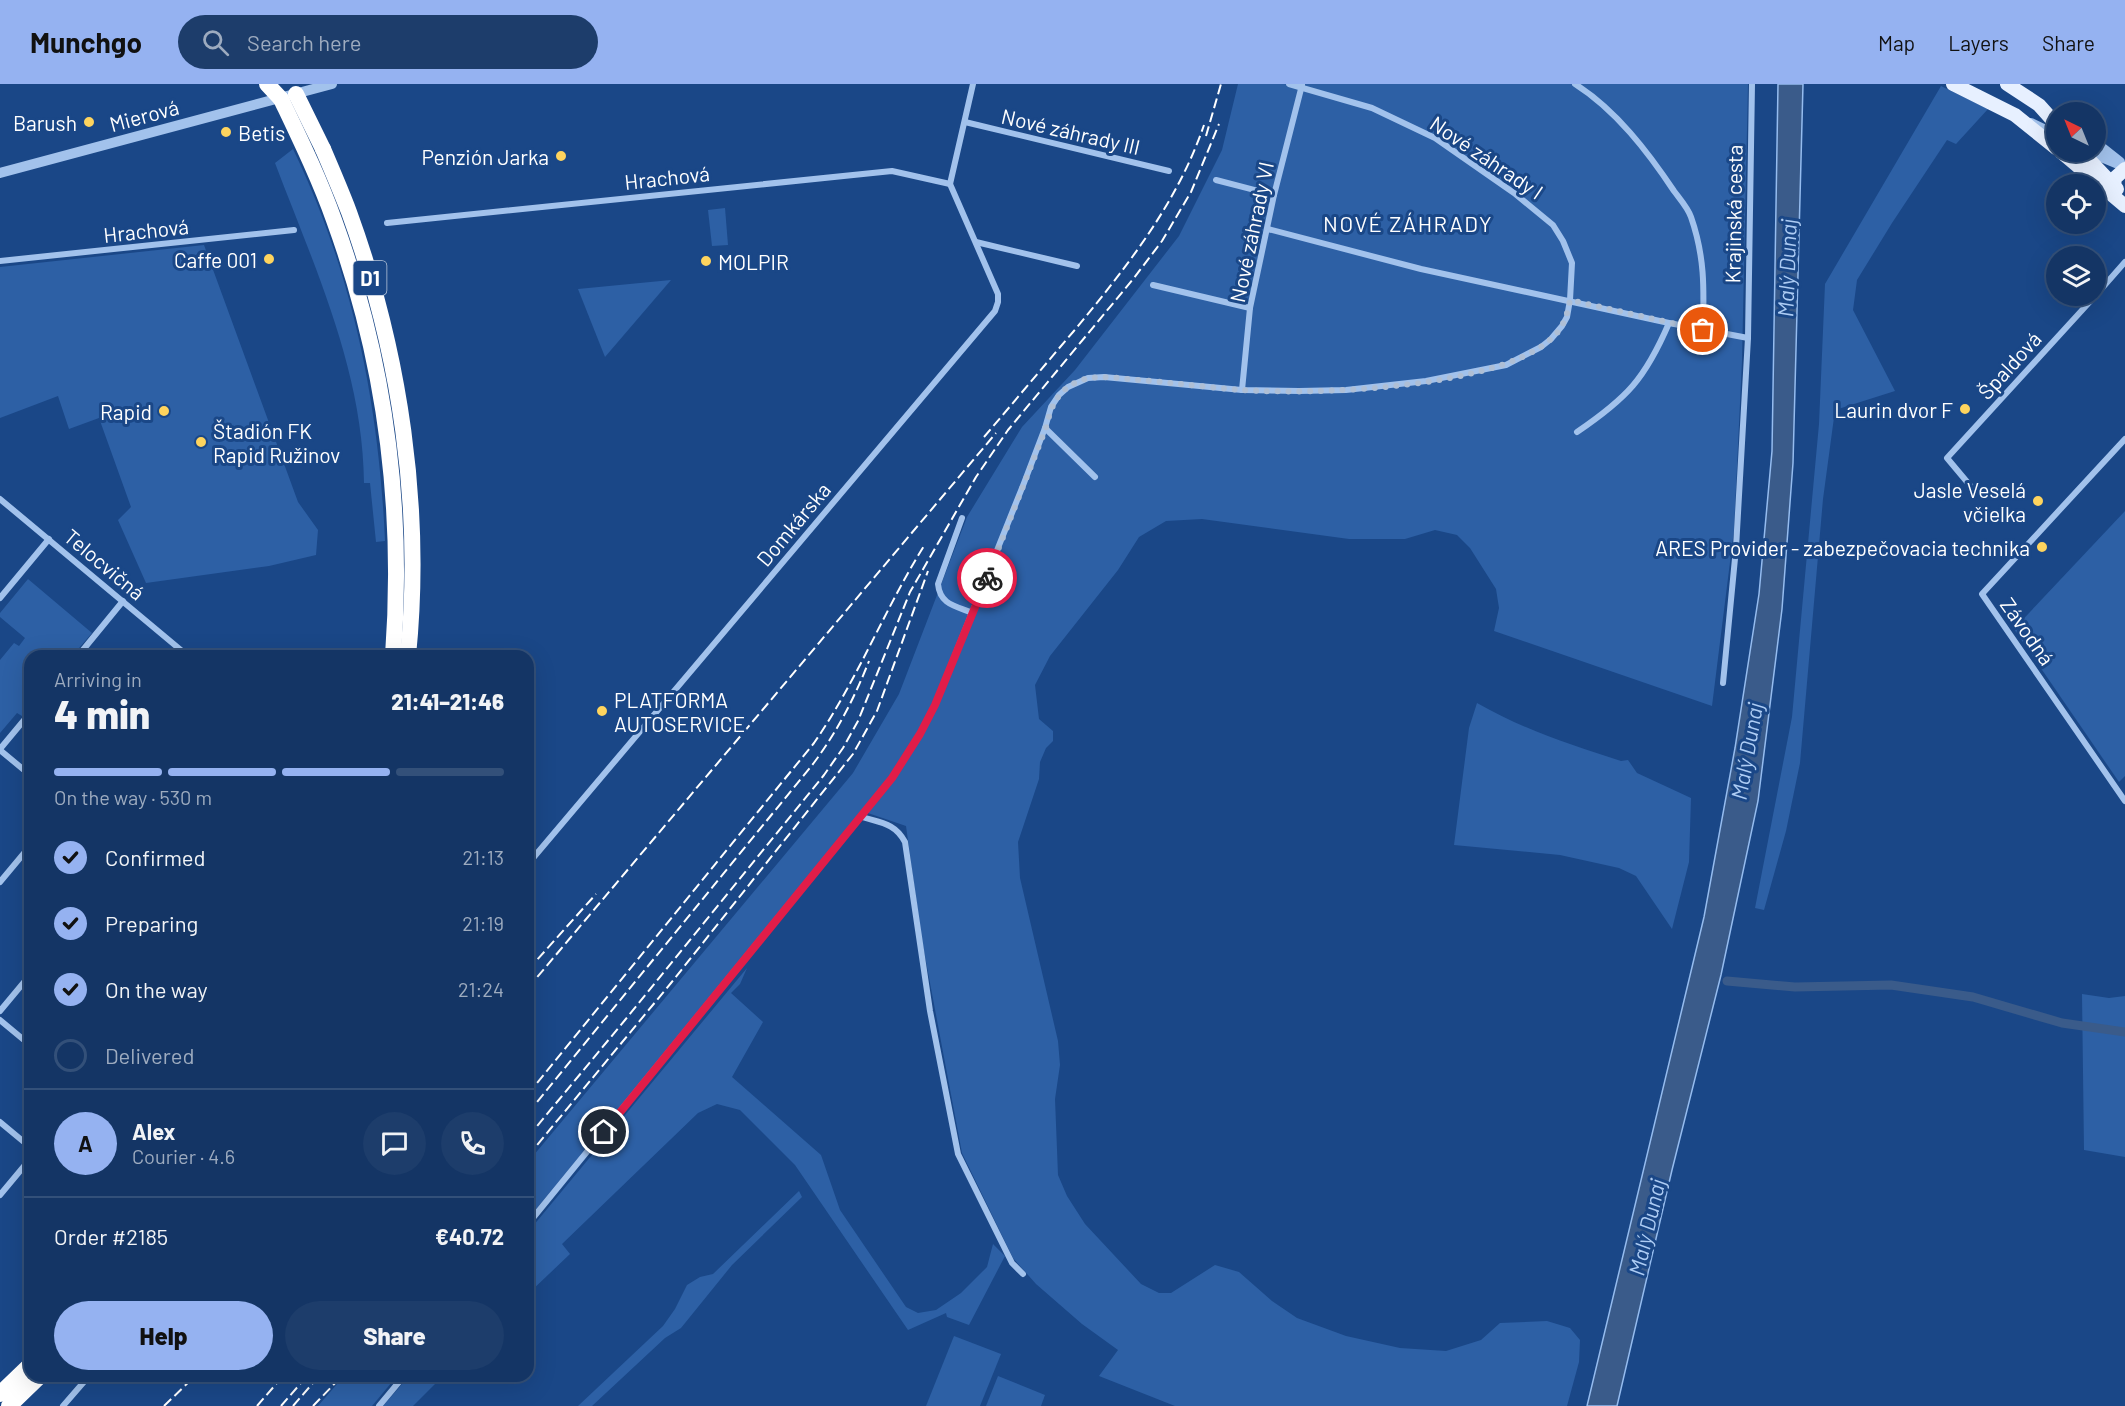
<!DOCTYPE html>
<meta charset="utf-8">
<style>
body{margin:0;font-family:Barlow,sans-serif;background:#1d3d6b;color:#f1f3f6;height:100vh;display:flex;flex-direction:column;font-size:22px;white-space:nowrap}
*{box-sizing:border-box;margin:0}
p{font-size:20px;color:#9dabbf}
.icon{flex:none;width:33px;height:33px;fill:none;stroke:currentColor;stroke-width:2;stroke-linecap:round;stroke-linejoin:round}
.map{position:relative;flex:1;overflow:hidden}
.drawer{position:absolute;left:24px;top:566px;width:510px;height:732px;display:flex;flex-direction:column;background:#143565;border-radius:18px;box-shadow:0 6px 24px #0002,0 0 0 2px #335079}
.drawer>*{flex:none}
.needle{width:39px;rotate:317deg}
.tools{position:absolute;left:2046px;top:18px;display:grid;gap:12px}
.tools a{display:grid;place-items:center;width:60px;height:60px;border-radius:50%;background:#143565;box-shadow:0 6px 24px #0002,0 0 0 2px #335079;font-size:30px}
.pin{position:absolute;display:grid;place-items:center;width:51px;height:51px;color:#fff;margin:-26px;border:3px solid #fff;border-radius:50%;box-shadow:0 2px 6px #0007}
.courier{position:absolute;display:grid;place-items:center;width:60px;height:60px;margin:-30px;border:4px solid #e11d48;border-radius:50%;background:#fff;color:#222;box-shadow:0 2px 8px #0007}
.overview em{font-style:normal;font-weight:800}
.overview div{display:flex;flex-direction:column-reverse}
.overview{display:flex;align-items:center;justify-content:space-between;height:102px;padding:0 30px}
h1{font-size:39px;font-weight:800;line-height:45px}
.bar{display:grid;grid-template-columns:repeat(4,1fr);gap:9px 6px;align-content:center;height:72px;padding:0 30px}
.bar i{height:8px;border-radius:4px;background:#335079}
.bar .selected{background:#95b2f1}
.bar p{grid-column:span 4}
.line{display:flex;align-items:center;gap:15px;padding:0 30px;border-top:2px solid #335079}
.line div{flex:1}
.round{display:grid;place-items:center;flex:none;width:63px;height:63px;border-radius:32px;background:#1d3d6b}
ol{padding:0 30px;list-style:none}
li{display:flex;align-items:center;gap:18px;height:66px}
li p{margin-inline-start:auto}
li .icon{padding:6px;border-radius:50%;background:#95b2f1;color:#111;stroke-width:4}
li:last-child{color:#9dabbf}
li i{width:33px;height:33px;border:3px solid #335079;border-radius:50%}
.action{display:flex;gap:12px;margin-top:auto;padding:12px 30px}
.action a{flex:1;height:69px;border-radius:36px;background:#95b2f1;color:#111;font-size:24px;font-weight:800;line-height:69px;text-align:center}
.action a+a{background:#1d3d6b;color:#f1f3f6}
header{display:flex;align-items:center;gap:36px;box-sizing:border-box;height:84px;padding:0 30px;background:#95b2f1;color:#111}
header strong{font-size:28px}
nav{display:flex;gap:33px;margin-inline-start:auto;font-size:21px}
.search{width:420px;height:54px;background:#1d3d6b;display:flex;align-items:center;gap:15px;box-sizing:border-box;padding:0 21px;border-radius:33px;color:#9dabbf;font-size:22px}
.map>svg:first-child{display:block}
.green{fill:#2d60a5}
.water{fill:#3a5b8a;stroke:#95bcef;stroke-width:1.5}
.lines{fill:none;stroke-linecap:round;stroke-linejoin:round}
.canal{stroke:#3a5b8a;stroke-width:9}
.minor{stroke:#a2c2ec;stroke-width:6}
.tertiary{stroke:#a2c2ec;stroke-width:10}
.primary{stroke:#e7f0ff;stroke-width:14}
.motorway{stroke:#fff;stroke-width:16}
.rail{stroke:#fff;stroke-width:2;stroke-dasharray:10 4.5;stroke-linecap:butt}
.motorway-bridge{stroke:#fff;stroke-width:16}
.done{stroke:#afbfd5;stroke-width:6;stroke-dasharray:0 10.8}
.route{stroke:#e11d48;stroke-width:8}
.poi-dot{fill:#fed45e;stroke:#1a4787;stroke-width:2}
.labels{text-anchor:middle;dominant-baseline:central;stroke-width:6;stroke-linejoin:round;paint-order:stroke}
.shield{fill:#1a4787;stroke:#bac8db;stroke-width:1.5}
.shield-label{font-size:20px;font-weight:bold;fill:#fff}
.street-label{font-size:21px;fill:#fff;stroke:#1a4787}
.poi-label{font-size:21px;fill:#fff;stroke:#1a4787;text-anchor:end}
.neighbourhood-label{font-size:22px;letter-spacing:1.5px;fill:#fff;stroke:#1a4787}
.water-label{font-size:22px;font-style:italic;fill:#adccf4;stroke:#1a4787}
</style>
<header>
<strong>Munchgo</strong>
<div class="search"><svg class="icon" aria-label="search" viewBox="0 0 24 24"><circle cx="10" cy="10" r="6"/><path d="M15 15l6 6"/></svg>Search here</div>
<nav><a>Map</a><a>Layers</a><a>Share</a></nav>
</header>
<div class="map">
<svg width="2125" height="1322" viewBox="0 0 2125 1322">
<rect width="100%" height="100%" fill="#1a4787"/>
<g class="green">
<polygon points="1238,0 1748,0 1742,277 1734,446 1712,622 1494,547 1499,524 1496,505 1470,464 1457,451 1435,446 1405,455 1349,455 1202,435 1166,437 1139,453 1118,486 1050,572 1035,601 1039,635 1053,647 1053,657 1046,664 1040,678 1039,695 1018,758 1020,794 1058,957 1060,981 1055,1015 1058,1091 1067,1112 1085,1140 1141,1200 1159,1209 1171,1209 1215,1181 1239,1188 1272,1217 1297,1234 1346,1252 1400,1264 1446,1267 1481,1256 1500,1239 1547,1237 1570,1244 1580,1256 1579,1278 1567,1322 1175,1322 1099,1292 1118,1266 1082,1240 1036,1200 1013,1174 962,1069 921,851 906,742 862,727 528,1135 528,1078 853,689 899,610 967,433 1022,343 1075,286 1179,152 1222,66"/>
<polygon points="1941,2 1988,25 1956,60 1947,56 1892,139 1857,196 1853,226 1895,307 1835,326 1823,415 1800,679 1786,747 1764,826 1755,824 1792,633 1819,340 1825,200"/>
<path d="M 293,65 C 353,189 379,321 385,457 L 376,458 L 370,399 L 364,399 C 363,286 314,182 275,79 Z"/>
<polygon points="725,124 728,161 712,162 708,126"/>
<polygon points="204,161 298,418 318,446 316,471 269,482 146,499 118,436 131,423 99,334 69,345 58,312 0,334 0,183"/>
<polygon points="671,196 605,273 578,205"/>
<polygon points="2125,427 2125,692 2119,698 2014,545"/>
<polygon points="28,495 92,549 73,571 30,572 30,623 22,632 17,629 0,649 0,576 14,559 19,562 25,554 0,533 0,529"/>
<path d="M 1477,619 C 1522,645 1572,661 1621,677 L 1628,676 L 1637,689 L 1691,714 L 1689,778 L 1672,845 L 1636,792 L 1619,784 L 1560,771 L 1454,761 L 1469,644 Z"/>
<polygon points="747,884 740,900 731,909 763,938 732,993 821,1071 840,1126 906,1223 918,1229 936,1226 961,1209 987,1183 993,1160 1005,1172 969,1241 947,1233 946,1229 908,1246 795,1081 740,1026 717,1020 698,1029 562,1160 570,1170 528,1210 528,1148"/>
<polygon points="2082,910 2109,914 2125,912 2125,1073 2084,1066"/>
<polygon points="799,1107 802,1113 732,1181 681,1244 665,1254 592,1322 578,1322 663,1242 675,1225 687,1201 700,1193 713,1190"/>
<polygon points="954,1252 1001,1270 980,1322 926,1322"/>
<polygon points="344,1292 397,1292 372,1322 318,1322"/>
<polygon points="409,1292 443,1292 413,1322 383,1322"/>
<polygon points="998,1292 1045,1311 1041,1322 986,1322"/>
</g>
<polygon class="water" points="1778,0 1803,0 1793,379 1782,525 1758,717 1721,891 1672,1086 1617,1322 1587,1322 1704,833 1735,664 1759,510 1772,367"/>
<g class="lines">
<polyline class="canal" points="1727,897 1795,903 1891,901 1973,913 2062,939 2125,948"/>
<g class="minor">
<path d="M 1575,0 C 1616,26 1648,68 1674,107 C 1680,115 1688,124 1691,133 C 1705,173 1704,205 1703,246"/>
<polyline points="965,38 1169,87"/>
<polyline points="1216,96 1274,111"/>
<polyline points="950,100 973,0"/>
<polyline points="387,139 892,87 950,100"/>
<polyline points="1268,145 1421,185 1669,239 1748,254"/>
<polyline points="976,158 1077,182"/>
<polyline points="0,177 294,146"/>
<polyline points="1153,201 1250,224"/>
<polyline points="2096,211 2125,178"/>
<polyline points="1242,306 1250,224 1274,111 1302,1"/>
<polyline points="1045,344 1095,393"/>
<path d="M 1577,348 C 1627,314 1645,295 1669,239"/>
<polyline points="2125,355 1982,510 2125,717"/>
<polyline points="1973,405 1947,374 2095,212"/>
<polyline points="0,415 188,572"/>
<path d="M 962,434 L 938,500 C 940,521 956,522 973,529"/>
<polyline points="0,514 49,455"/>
<polyline points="78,572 123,517"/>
<polyline points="1723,599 1736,464 1748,254 1752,0"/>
<polyline points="0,665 30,629"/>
<polyline points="0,666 30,691"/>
<path d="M 862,733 C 881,739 895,739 905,758 L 930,927 L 958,1070 L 1012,1179 L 1023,1190"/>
<polyline points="528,780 995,227 998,218 998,210 950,100"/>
<polyline points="0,798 30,762"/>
<polyline points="0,927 30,891"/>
<polyline points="0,936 30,961"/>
<polyline points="0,1038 30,1063"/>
<polyline points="0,1111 30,1075"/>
<polyline points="528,1140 892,694 920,650 935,621 1024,399 1045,344 1051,323 1059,311 1068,303 1088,294 1104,293 1242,306 1299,307 1346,306 1426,297 1506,281 1541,263 1551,255 1562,242 1567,233 1570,216 1572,179 1563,157 1553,141 1514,109 1435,54 1372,24 1289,0"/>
<polyline points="63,1322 89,1292"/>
<polyline points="379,1322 404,1292"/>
</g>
<g class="tertiary">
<polyline points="2031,39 2056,51"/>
<polyline points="2096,59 2120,78"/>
<polyline points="2089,68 2125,83"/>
<polyline points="0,89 332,0"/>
</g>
<g class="primary">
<polyline points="1953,0 2015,31 2056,64"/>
<polyline points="2007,0 2039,21 2056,40"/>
<polyline points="2061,68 2125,122"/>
<polyline points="2082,68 2117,105"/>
<polyline points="2114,102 2115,94 2125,85"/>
</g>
<g class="motorway">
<path d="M 281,15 C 300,55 319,94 334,136 C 385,276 404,423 393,572"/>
<path d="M 323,65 C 332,86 341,107 349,128 C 400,268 423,423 408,572"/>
<polyline points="0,1310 30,1281"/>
<polyline points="9,1322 40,1292"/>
</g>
<g class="rail">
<polyline points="1206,52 1221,0"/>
<path d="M 984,353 C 1014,318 1043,283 1073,248 C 1126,184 1177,120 1204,41"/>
<polyline points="528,886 596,810"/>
<polyline points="528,904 996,349"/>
<path d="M 528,1010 L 814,659 C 857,597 884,526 924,462"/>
<path d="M 528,1029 L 813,680 C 837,648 854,615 869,577"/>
<polyline points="528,1053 625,936 824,691 843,664 858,637 910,508 976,393 1008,346 1134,194 1162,157 1191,108 1219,40"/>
<polyline points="528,1072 671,899 853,670 877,627 928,487"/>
<polyline points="164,1322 195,1292"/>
<polyline points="257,1322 283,1292"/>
<polyline points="281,1322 307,1292"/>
<polyline points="293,1322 319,1292"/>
<polyline points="313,1322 342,1292"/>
</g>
<g class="motorway-bridge">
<polyline points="267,0 281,15"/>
<polyline points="296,10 323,65"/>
</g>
</g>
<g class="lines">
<path class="done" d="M 987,494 L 1046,344 C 1051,322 1058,304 1082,296 C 1100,290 1121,295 1140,296 C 1174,299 1207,303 1240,306 C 1315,311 1493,305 1550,256 C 1563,245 1567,232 1570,216 L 1703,246"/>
<polyline class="route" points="604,1048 892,694 920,650 935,621 987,494"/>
</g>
<g class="poi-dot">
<circle cx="89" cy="38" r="6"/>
<circle cx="226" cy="48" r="6"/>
<circle cx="561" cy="72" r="6"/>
<circle cx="269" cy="175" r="6"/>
<circle cx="706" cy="177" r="6"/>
<circle cx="1965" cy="325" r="6"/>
<circle cx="164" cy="327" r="6"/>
<circle cx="201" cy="358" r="6"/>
<circle cx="2038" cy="417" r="6"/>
<circle cx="2042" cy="463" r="6"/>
<circle cx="602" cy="627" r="6"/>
</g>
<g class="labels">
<rect class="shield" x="353.5" y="177" width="33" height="34" rx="4.5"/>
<g class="shield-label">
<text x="370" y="194">D1</text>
</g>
<g class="street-label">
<text transform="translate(144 31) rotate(-15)">Mierová</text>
<text transform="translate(1071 47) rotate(13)">Nové záhrady III</text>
<text transform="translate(1487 73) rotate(34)">Nové záhrady I</text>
<text transform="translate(667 93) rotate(-6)">Hrachová</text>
<text transform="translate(1733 130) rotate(-89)">Krajinská cesta</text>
<text transform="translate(146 146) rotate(-6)">Hrachová</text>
<text transform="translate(1251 148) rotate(-78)">Nové záhrady VI</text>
<text transform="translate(2009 281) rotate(-48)">Špaldová</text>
<text transform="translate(793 440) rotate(-50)">Domkárska</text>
<text transform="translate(105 480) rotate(40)">Telocvičná</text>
<text transform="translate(2028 547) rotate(55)">Závodná</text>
</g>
<g class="poi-label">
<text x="77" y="38">Barush</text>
<text x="238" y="48" text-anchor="start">Betis</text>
<text x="549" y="72">Penzión Jarka</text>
<text x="257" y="175">Caffe 001</text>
<text x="718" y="177" text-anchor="start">MOLPIR</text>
<text x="1953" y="325">Laurin dvor F</text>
<text x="152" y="327">Rapid</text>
<text x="213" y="346" text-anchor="start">Štadión FK<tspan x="213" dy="24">Rapid Ružinov</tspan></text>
<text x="2026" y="405">Jasle Veselá<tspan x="2026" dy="24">včielka</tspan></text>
<text x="2030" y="463">ARES Provider - zabezpečovacia technika</text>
<text x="614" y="615" text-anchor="start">PLATFORMA<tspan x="614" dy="24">AUTOSERVICE</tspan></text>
</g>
<g class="neighbourhood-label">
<text x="1408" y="139">NOVÉ ZÁHRADY</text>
</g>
<g class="water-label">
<text transform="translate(1786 184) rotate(-88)">Malý Dunaj</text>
<text transform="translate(1746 667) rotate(-80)">Malý Dunaj</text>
<text transform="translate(1646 1143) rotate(-77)">Malý Dunaj</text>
</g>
</g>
</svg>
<div class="tools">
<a><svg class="needle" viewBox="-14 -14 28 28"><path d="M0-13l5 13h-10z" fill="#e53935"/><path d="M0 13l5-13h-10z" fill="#9dabbf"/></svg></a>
<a><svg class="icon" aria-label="locate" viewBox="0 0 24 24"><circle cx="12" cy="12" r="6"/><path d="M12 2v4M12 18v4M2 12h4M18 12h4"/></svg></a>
<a><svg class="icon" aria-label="layers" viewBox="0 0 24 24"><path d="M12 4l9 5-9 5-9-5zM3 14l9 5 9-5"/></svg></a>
</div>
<div class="pin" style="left:1703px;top:246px;background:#ea580c"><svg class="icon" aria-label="bag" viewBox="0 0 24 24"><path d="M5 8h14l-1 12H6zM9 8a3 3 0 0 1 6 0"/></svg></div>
<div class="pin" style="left:604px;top:1048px;background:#1f2937"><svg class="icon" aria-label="home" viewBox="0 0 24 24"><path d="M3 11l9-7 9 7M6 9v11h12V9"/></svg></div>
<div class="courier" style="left:987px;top:494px"><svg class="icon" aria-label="bike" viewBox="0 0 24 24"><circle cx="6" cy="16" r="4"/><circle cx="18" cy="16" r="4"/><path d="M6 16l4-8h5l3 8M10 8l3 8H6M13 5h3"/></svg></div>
<section class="drawer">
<div class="overview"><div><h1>4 min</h1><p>Arriving in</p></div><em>21:41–21:46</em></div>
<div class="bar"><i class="selected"></i><i class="selected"></i><i class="selected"></i><i></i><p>On the way · 530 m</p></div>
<ol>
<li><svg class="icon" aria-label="check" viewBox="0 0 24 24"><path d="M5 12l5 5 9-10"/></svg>Confirmed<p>21:13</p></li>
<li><svg class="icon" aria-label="check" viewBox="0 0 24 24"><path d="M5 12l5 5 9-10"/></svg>Preparing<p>21:19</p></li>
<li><svg class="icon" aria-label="check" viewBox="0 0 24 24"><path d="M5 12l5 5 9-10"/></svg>On the way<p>21:24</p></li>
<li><i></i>Delivered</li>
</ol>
<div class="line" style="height:108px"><b class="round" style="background:#95b2f1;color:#111">A</b><div><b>Alex</b><p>Courier · 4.6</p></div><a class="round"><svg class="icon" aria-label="chat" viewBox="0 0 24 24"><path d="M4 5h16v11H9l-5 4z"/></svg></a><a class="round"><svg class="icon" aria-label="phone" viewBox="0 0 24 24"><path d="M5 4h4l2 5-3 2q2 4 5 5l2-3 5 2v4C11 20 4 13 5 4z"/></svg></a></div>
<div class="line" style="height:78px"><div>Order #2185</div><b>€40.72</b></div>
<div class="action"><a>Help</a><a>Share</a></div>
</section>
</div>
